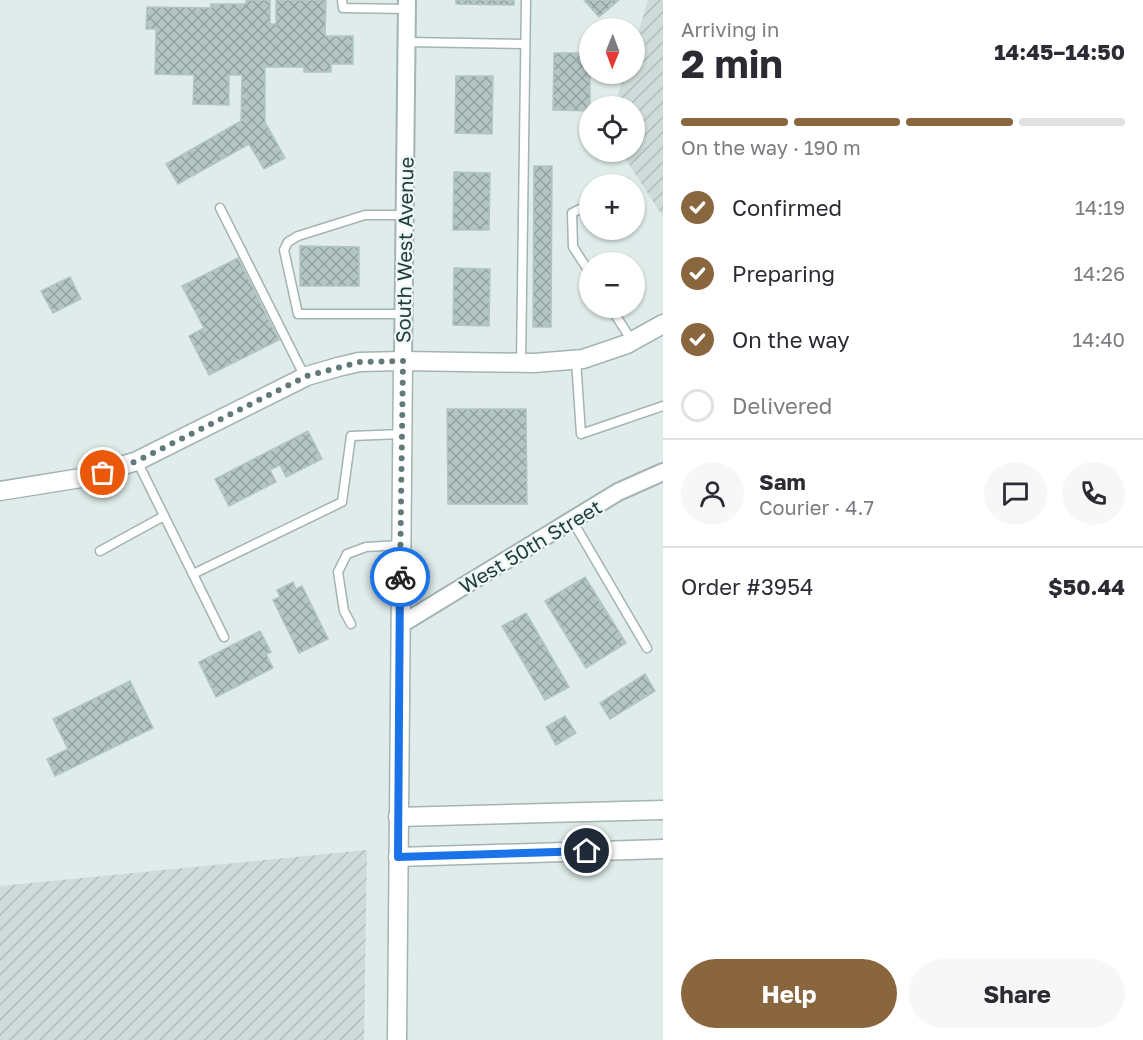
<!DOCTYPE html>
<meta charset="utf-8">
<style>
body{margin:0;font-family:"Golos Text",sans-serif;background:#f7f7f7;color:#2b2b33;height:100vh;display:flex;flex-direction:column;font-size:22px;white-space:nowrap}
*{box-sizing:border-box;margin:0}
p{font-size:20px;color:#7c7c81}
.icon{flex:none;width:33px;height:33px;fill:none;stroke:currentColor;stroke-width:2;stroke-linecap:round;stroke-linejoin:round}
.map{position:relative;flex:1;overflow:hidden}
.details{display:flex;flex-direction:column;background:#fff;width:480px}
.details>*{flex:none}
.needle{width:39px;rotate:181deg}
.fabs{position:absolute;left:579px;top:18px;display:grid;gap:12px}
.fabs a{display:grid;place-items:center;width:66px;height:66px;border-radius:50%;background:#fff;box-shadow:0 2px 4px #0004;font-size:30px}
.pin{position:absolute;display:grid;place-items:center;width:51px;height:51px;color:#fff;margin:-26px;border:3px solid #fff;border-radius:50%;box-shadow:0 2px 6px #0007}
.courier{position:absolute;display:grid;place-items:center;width:60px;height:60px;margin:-30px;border:4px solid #1a73e8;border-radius:50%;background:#fff;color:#222;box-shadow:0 2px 8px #0007}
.head em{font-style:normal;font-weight:700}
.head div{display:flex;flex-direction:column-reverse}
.head{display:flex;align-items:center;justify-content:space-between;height:102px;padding:0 18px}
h1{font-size:39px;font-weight:700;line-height:45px}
.bar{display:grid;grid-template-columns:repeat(4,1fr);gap:9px 6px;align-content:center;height:72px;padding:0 18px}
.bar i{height:8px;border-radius:4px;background:#e1e1e2}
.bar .active{background:#8a663e}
.bar p{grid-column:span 4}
.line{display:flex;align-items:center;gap:15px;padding:0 18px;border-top:2px solid #e1e1e2}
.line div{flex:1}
.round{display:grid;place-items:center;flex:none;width:63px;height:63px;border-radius:32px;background:#f7f7f7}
ol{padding:0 18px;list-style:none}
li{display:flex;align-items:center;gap:18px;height:66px}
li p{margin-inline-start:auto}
li .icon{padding:6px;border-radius:50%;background:#8a663e;color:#fff;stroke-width:4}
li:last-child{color:#7c7c81}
li i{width:33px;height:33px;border:3px solid #e1e1e2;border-radius:50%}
.action{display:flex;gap:12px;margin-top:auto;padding:12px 18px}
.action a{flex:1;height:69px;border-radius:36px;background:#8a663e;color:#fff;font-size:24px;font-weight:700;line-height:69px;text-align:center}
.action a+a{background:#f7f7f7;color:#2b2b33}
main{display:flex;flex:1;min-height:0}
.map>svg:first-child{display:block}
.industrial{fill:url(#industrial-furrows)}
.building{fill:url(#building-cross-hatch);stroke:#b1c6c3;stroke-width:1.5}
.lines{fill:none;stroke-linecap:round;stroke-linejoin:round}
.service-casing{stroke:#a2b4b3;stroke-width:11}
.minor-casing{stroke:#a2b4b3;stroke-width:20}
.tertiary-casing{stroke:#a2b4b3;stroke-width:21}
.service{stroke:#fff;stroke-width:8}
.minor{stroke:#fff;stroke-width:16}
.tertiary{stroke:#fff;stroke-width:18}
.done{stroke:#627a7a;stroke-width:6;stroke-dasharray:0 10.8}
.route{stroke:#1a73e8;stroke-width:8}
.labels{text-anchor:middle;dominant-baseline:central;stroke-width:4.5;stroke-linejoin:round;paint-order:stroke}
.street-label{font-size:20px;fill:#1f3c3d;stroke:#eff8f6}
</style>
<main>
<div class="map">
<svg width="663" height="1040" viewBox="0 0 663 1040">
<defs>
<pattern id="industrial-furrows" width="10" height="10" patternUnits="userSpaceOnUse" patternTransform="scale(1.5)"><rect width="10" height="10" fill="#cddbd9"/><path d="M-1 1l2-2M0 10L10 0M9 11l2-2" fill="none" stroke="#b0bdbb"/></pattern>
<pattern id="building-cross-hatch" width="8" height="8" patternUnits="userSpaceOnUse" patternTransform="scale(1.5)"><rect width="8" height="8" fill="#b4c6c4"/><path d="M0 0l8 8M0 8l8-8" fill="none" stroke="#92a2a0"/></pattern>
</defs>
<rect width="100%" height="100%" fill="#dfecea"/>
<g class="industrial">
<polygon points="648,0 663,0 663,217 621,152 634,152 634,106 614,106 625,74 634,74 635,43"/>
<polygon points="367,850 364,1040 0,1040 0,886"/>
</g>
<g class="building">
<polygon points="246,0 270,0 270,24 276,24 276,0 326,0 325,36 353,36 353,64 331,64 331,72 304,72 304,67 265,67 265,122 285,158 264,169 249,144 178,184 166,164 241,121 242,75 229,75 229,105 193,104 194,75 155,74 156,29 146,29 147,7 211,8 211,4 246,4"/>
<polygon points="456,0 514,0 514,5 456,4"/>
<polygon points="584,0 619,0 599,17"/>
<polygon points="554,53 590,53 590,111 553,110"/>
<polygon points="456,76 493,76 492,134 455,133"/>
<polygon points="534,166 552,166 551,327 533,327"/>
<polygon points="454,172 490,173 489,230 453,230"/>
<polygon points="300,246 359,247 359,286 300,286"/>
<polygon points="238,258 279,340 209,375 189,336 204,328 182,286"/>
<polygon points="454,268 490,269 489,326 453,325"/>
<polygon points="70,277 81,299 53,313 41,291"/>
<polygon points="447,409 526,409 527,504 448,504"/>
<polygon points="308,431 322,459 286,477 280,465 270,470 276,482 229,506 215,479"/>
<polygon points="585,577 626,643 586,668 545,601"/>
<polygon points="293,582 296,589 302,586 328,639 299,653 273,600 280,597 277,590"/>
<polygon points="526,613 569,687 545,700 502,626"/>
<polygon points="260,631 271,652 266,654 273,668 216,697 199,662"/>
<polygon points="645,674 655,691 610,719 600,703"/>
<polygon points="130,681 153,728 55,776 47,759 68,749 53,719"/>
<polygon points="565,716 576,733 556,745 546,727"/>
</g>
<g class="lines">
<g class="service-casing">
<g id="service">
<polyline points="342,0 343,8 407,9"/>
<polyline points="407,42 525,44"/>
<polyline points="623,184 626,183"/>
<polyline points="590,204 572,213 573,247 590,273"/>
<polyline points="220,208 305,377"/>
<polyline points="611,308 632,341"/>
<polyline points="403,314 298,314 284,250 288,242 298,236 365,215 405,215"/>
<polyline points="576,360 581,434 663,406"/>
<polyline points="521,363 526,0"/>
<polyline points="137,461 224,637"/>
<polyline points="572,520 647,648"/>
<polyline points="100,551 164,516"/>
<polyline points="193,574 342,502 351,436 402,434"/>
<polyline points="351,624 344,611 338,572 347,554 366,547 401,545"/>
</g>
</g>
<g class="minor-casing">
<g id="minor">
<polyline points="403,361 407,0"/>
<polyline points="400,625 618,492 663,472"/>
</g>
</g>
<g class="tertiary-casing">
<g id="tertiary">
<polyline points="0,491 81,478 137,461 307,376 338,367 359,362 403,361 534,363 583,359 627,344 663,324"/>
<polyline points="398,817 663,810"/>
<polyline points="398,857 663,849"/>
<polyline points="397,1040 403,361"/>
</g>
</g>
<use href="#service" class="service"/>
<use href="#minor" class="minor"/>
<use href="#tertiary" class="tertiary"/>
</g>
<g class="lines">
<polyline class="done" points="103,473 137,461 307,376 360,362 403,361 400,577"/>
<polyline class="route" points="400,577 398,857 587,851"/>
</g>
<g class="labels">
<g class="street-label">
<text transform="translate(404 250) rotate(-89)">South West Avenue</text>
<text transform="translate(530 546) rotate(-31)">West 50th Street</text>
</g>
</g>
</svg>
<div class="fabs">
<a><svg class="needle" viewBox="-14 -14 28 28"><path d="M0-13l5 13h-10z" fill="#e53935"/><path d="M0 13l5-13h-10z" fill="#7c7c81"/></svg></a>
<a><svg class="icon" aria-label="locate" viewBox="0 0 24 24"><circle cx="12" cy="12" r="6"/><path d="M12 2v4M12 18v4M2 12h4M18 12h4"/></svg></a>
<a>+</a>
<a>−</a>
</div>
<div class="pin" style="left:103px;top:473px;background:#ea580c"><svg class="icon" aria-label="bag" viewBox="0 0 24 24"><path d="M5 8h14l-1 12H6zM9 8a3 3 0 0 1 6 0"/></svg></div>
<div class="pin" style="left:587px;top:851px;background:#1f2937"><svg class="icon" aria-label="home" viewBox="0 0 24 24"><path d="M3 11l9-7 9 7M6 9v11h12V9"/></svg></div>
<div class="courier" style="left:400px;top:577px"><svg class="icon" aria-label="bike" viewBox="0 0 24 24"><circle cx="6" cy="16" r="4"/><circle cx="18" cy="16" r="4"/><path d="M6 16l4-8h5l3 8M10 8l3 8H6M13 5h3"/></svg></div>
</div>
<section class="details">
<div class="head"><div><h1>2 min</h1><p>Arriving in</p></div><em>14:45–14:50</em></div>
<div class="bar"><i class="active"></i><i class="active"></i><i class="active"></i><i></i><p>On the way · 190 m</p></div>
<ol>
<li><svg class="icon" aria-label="check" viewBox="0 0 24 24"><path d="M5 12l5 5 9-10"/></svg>Confirmed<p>14:19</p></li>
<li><svg class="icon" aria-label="check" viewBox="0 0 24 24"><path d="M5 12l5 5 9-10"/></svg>Preparing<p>14:26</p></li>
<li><svg class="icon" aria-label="check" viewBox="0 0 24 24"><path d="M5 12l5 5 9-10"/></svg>On the way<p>14:40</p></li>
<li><i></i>Delivered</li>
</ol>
<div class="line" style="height:108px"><a class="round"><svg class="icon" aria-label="person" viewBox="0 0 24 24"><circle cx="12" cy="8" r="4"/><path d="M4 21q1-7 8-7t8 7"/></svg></a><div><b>Sam</b><p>Courier · 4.7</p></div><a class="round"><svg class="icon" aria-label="chat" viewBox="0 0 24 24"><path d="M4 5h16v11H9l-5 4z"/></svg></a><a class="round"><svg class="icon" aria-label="phone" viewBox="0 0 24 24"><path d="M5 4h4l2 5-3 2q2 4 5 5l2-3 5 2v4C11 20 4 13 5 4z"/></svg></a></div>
<div class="line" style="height:78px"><div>Order #3954</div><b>$50.44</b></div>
<div class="action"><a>Help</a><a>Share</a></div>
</section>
</main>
